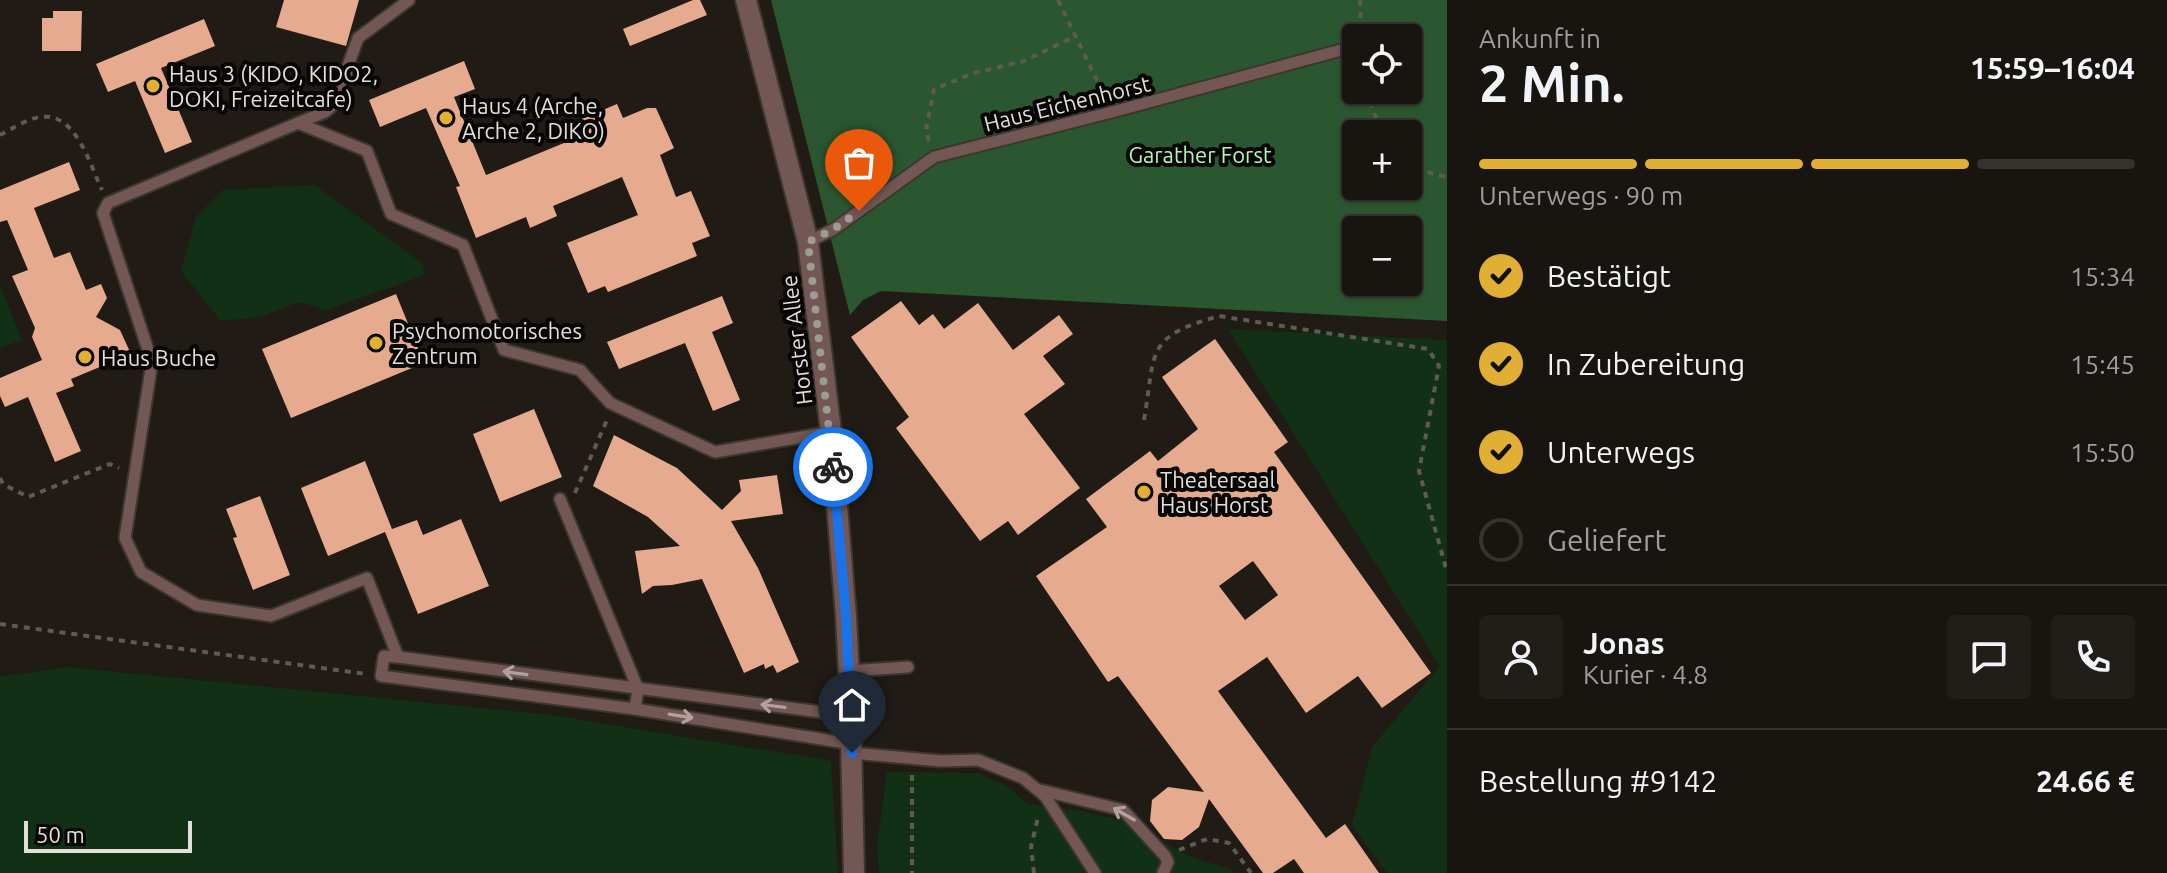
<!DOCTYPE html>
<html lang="de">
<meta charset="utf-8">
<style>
body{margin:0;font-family:Ubuntu,sans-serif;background:#211d18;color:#f1f3f6;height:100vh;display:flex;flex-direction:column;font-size:30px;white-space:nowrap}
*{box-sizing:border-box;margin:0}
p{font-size:26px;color:#9f9e9e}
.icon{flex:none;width:44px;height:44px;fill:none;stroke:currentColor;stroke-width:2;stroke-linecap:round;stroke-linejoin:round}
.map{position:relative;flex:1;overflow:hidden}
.sheet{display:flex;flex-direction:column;background:#18140f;width:720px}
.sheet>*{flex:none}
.tools{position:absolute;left:1342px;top:24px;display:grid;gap:16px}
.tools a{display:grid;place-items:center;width:80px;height:80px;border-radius:8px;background:#18140f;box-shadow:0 2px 6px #0004,0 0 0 2px #36332f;font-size:40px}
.scale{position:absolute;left:24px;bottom:20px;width:168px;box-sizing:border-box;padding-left:8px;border:4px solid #e2dfda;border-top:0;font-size:22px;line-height:28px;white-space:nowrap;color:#e2dfda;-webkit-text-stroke:6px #080604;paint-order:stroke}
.pin{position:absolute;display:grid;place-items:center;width:68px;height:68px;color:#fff;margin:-82px -34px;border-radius:50% 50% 50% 0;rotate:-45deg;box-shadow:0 0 8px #0007}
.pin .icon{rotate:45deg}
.courier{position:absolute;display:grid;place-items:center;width:80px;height:80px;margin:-40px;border:6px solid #1a73e8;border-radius:50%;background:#fff;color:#222;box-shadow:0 2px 10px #0007}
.headline em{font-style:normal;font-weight:700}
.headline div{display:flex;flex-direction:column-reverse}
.headline{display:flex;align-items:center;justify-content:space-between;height:136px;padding:0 32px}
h1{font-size:52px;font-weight:700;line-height:60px}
.bar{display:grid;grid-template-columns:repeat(4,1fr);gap:12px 8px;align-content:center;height:96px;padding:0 32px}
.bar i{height:10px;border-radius:6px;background:#36332f}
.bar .on{background:#e1af34}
.bar p{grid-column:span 4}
.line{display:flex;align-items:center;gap:20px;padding:0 32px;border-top:2px solid #36332f}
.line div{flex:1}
.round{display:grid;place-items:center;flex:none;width:84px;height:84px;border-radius:8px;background:#211d18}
ol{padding:0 32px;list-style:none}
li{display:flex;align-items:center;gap:24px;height:88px}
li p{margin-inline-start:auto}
li .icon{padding:8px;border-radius:50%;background:#e1af34;color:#111;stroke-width:4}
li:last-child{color:#9f9e9e}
li i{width:44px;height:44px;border:4px solid #36332f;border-radius:50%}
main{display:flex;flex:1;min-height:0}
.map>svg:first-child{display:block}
.green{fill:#123015}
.forest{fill:#2b5730;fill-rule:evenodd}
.building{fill:#e6aa8e;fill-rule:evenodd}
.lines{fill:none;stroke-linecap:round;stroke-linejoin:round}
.service-casing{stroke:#3b3630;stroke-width:15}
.minor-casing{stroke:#3b3630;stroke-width:24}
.path{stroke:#5e5a54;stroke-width:4;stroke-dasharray:6 6;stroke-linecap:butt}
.service{stroke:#725754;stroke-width:11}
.minor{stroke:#725754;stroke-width:20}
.oneway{stroke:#b0a29e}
.done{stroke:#9e9a95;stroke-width:8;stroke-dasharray:0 14.4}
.route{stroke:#1a73e8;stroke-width:10}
.poi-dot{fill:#e1af34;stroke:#080604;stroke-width:3}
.labels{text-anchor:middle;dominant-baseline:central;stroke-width:8;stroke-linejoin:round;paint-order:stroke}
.poi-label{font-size:22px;fill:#e2dfda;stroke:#080604;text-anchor:start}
.street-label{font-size:22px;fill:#e2dfda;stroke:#080604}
.park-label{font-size:22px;fill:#b2f6b6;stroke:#080604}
</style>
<main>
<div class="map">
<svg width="1447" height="873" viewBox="0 0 1447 873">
<rect width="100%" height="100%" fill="#201b14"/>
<g class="green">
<polygon points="315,185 423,264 425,275 326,310 299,302 260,317 221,321 181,271 196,217 223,190"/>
<polygon points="0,285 22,340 0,348"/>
<polygon points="1228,329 1447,340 1447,873 1387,873 1352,825 1372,747 1440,666"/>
<polygon points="66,667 553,715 831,761 838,873 0,873 0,677"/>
<polygon points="887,772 978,773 1008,787 1028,804 1076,810 1124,821 1191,857 1230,869 1234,873 879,873 877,845"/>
</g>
<path class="forest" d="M 771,0 L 1447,0 L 1447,321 L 881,291 L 863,300 L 850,315 ZM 1356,38 L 1408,38 L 1408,90 L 1356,90 ZM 1356,134 L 1408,134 L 1408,186 L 1356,186 ZM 1356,230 L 1408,230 L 1408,282 L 1356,282 Z"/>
<g class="building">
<polygon points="284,0 359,0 346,46 276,27"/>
<polygon points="693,0 700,0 707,15 630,46 623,29"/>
<polygon points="53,11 82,11 81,51 42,51 42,18 53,18"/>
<polygon points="204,19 215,46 161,68 192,142 165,153 135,81 108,92 96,64"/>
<polygon points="464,61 475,89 454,97 486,175 564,143 558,129 617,104 623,118 647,108 656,108 674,148 660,155 676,197 691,191 710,236 692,243 697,256 608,292 605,286 588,293 567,243 638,215 622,177 553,206 557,216 530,228 526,217 476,238 456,187 460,186 426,108 380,127 369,100"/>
<polygon points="69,162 80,190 34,208 54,258 70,252 86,290 101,284 107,298 96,317 120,330 131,354 71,379 74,386 56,393 81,451 55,462 28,397 5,407 0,396 0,378 42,360 32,337 35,328 12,276 28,270 7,220 0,222 0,190"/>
<polygon points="396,294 424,363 291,418 262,349"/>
<polygon points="722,296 733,323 712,332 740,400 713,411 685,343 619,369 607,342"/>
<polygon points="901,301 919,325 933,314 944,329 978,303 1013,350 1059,315 1073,334 1043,356 1065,384 1024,414 1080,488 1018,535 1008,521 980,541 896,428 909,417 851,337"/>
<path d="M 1215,339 L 1288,442 L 1274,452 L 1431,673 L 1382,708 L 1358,676 L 1306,713 L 1267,657 L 1218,691 L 1326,838 L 1345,824 L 1379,873 L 1304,873 L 1294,859 L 1273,873 L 1263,873 L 1209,799 L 1199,827 L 1182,840 L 1164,839 L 1150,821 L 1152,800 L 1168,787 L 1204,792 L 1118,676 L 1108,682 L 1036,576 L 1107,527 L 1086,499 L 1150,451 L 1158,461 L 1198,429 L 1162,377 ZM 1253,561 L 1278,595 L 1245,620 L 1219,586 Z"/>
<polygon points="534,409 562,477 500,502 473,434"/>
<polygon points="614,435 677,468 722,510 741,491 739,480 777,475 783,514 731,521 758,568 799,662 777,673 773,665 765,669 764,664 744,673 702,579 672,585 653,586 642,594 635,551 680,546 648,517 593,486"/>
<polygon points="365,461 392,529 417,520 423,535 461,519 489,586 418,614 385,532 328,556 301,488"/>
<polygon points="260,496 290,575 253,590 233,538 237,537 226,509"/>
</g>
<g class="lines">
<g class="service-casing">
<g id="service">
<polyline points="298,123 325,112 341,98 348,66 358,38 409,0"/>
<polyline points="808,242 834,229 934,157 1112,112 1356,46"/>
<polyline points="560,499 638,689 635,709"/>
<polyline points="398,657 367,578 271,616 197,605 141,572 125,538 152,362 103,213 108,203 298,123 367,151 391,214 463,245 504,350 580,370 610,403 715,452 831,432"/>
<polyline points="849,671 908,667"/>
<polyline points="851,716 398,657 384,656 381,676 635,709 852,744"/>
<polyline points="852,753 941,761 978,760 1023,778 1045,796 1095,873"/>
<polyline points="1040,790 1123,810 1165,856 1168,862 1163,873"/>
</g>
</g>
<g class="minor-casing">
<polyline id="minor" points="746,0 808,242 831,432 846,616 850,694 854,873"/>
</g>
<g class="path">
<polyline points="1058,0 1106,99"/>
<polyline points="1360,0 1361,34"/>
<polyline points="1368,90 1370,103 1383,134"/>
<path d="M 0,135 C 12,129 28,118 41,117 C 76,112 90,165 102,190"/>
<polyline points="929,141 926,130 934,89 974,73 1024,61 1076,36"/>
<polyline points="1408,159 1422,171 1447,177"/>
<path d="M 1144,420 C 1156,351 1144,337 1219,316 L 1428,349 L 1439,366 L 1419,471 L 1447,572"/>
<polyline points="0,478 3,484 28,497 110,464 119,468"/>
<polyline points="575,493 607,420"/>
<polyline points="0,624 366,674"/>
<polyline points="912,775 912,873"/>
<polyline points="1179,850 1207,839 1229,843 1251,873"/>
<polyline points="1034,873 1031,847 1038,817"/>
</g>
<use href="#service" class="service"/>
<use href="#minor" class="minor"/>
</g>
<defs><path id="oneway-shaft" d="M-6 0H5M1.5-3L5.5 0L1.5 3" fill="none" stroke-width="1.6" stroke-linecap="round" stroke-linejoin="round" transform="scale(2)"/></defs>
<g class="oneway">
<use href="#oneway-shaft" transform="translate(515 673) rotate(-172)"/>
<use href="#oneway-shaft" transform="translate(773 706) rotate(-173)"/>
<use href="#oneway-shaft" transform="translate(681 716) rotate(9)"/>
<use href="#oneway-shaft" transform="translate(1124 814) rotate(-150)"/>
</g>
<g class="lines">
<polyline class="done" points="833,467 808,242 834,229 859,211"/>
<polyline class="route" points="833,467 846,616 852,753"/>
</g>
<g class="poi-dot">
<circle cx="153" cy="86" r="8"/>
<circle cx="446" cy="118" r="8"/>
<circle cx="376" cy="343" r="8"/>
<circle cx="85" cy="357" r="8"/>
<circle cx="1144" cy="492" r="8"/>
</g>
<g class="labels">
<g class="poi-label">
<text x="169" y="73">Haus 3 (KIDO, KIDO2,<tspan x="169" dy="25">DOKI, Freizeitcafe)</tspan></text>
<text x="462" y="105">Haus 4 (Arche,<tspan x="462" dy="25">Arche 2, DIKO)</tspan></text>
<text x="392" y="330">Psychomotorisches<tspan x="392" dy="25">Zentrum</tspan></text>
<text x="101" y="357">Haus Buche</text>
<text x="1160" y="479">Theatersaal<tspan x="1160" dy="25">Haus Horst</tspan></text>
</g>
<g class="street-label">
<text transform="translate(1067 103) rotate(-14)">Haus Eichenhorst</text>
<text transform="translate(796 340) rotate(-97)">Horster Allee</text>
</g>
<g class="park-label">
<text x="1200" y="154">Garather Forst</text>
</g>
</g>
</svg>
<div class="tools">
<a><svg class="icon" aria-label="locate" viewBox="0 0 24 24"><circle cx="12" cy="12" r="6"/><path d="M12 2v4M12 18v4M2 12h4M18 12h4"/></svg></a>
<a>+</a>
<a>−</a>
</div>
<div class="scale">50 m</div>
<div class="pin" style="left:859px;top:211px;background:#ea580c"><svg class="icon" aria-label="bag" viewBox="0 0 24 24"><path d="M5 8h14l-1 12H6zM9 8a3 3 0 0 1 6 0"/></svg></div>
<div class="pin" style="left:852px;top:753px;background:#1f2937"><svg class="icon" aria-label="home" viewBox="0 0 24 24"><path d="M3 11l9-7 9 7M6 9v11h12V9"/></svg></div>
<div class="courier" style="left:833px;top:467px"><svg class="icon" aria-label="bike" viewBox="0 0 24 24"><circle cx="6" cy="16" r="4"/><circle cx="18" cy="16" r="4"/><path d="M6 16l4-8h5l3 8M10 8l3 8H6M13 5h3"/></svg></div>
</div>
<section class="sheet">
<div class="headline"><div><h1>2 Min.</h1><p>Ankunft in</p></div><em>15:59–16:04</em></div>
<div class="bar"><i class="on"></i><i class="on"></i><i class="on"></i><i></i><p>Unterwegs · 90 m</p></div>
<ol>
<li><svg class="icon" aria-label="check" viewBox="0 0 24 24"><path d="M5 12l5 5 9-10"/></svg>Bestätigt<p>15:34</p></li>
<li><svg class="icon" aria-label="check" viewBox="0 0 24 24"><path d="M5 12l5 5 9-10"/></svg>In Zubereitung<p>15:45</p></li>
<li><svg class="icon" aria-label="check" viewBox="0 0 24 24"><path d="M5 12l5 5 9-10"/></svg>Unterwegs<p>15:50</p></li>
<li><i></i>Geliefert</li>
</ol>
<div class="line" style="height:144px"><a class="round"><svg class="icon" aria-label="person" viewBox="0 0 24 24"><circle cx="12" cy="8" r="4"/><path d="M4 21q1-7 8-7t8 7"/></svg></a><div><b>Jonas</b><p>Kurier · 4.8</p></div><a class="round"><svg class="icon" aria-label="chat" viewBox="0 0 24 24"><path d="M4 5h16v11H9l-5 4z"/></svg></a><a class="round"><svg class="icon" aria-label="phone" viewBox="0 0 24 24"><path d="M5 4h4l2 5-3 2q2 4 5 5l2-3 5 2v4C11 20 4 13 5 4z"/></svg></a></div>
<div class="line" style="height:104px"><div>Bestellung #9142</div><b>24.66 €</b></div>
</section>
</main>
